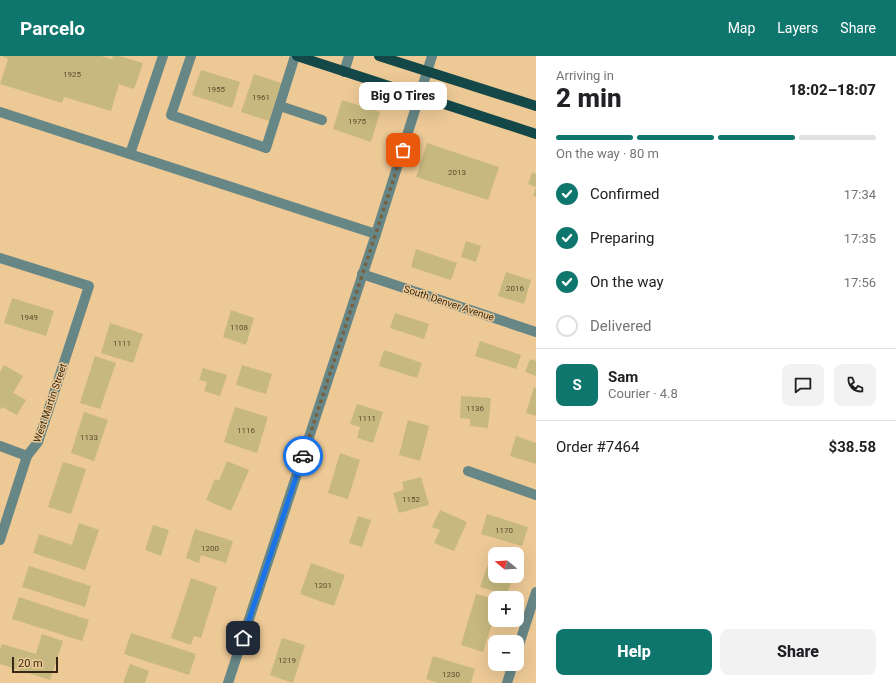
<!DOCTYPE html>
<meta charset="utf-8">
<style>
body{margin:0;font-family:Roboto,sans-serif;background:#f2f2f2;color:#202124;height:100vh;display:flex;flex-direction:column;font-size:15px;white-space:nowrap}
*{box-sizing:border-box;margin:0}
p{font-size:13px;color:#757577}
.icon{flex:none;width:22px;height:22px;fill:none;stroke:currentColor;stroke-width:2;stroke-linecap:round;stroke-linejoin:round}
.map{position:relative;flex:1;overflow:hidden}
.side{display:flex;flex-direction:column;background:#fff;width:360px}
.side>*{flex:none}
.needle{width:26px;rotate:288deg}
.controls{position:absolute;left:488px;top:491px;display:grid;gap:8px}
.controls a{display:grid;place-items:center;width:36px;height:36px;border-radius:8px;background:#fff;box-shadow:0 4px 16px #0002;font-size:20px}
.scale{position:absolute;left:12px;bottom:10px;width:46px;box-sizing:border-box;padding-left:4px;border:2px solid #362814;border-top:0;font-size:11px;line-height:14px;white-space:nowrap;color:#362814;-webkit-text-stroke:3px #edc996;paint-order:stroke}
.pin{position:absolute;display:grid;place-items:center;width:34px;height:34px;color:#fff;margin:-17px;border-radius:8px;box-shadow:0 2px 6px #0006}
.courier{position:absolute;display:grid;place-items:center;width:40px;height:40px;margin:-20px;border:3px solid #1a73e8;border-radius:50%;background:#fff;color:#222;box-shadow:0 1px 5px #0007}
.bubble{position:absolute;height:28px;border-radius:8px;background:#fff;box-shadow:0 4px 16px #0002;font-size:13px;font-weight:800;line-height:28px;text-align:center}
.headline em{font-style:normal;font-weight:800}
.headline div{display:flex;flex-direction:column-reverse}
.headline{display:flex;align-items:center;justify-content:space-between;height:68px;padding:0 20px}
h1{font-size:26px;font-weight:800;line-height:30px}
.bar{display:grid;grid-template-columns:repeat(4,1fr);gap:6px 4px;align-content:center;height:48px;padding:0 20px}
.bar i{height:5px;border-radius:3px;background:#e0e0e0}
.bar .active{background:#0f766e}
.bar p{grid-column:span 4}
.line{display:flex;align-items:center;gap:10px;padding:0 20px;border-top:1px solid #e0e0e0}
.line div{flex:1}
.round{display:grid;place-items:center;flex:none;width:42px;height:42px;border-radius:8px;background:#f2f2f2}
ol{padding:0 20px;list-style:none}
li{display:flex;align-items:center;gap:12px;height:44px}
li p{margin-inline-start:auto}
li .icon{padding:4px;border-radius:50%;background:#0f766e;color:#fff;stroke-width:4}
li:last-child{color:#757577}
li i{width:22px;height:22px;border:2px solid #e0e0e0;border-radius:50%}
.primary-button{display:flex;gap:8px;margin-top:auto;padding:8px 20px}
.primary-button a{flex:1;height:46px;border-radius:8px;background:#0f766e;color:#fff;font-size:16px;font-weight:800;line-height:46px;text-align:center}
.primary-button a+a{background:#f2f2f2;color:#202124}
header{display:flex;align-items:center;gap:24px;box-sizing:border-box;height:56px;padding:0 20px;background:#0f766e;color:#fff}
header strong{font-size:19px}
nav{display:flex;gap:22px;margin-inline-start:auto;font-size:14px}
main{display:flex;flex:1;min-height:0}
.map>svg:first-child{display:block}
.building{fill:#c6b87e}
.lines{fill:none;stroke-linecap:round;stroke-linejoin:round}
.minor{stroke:#678686;stroke-width:10}
.major{stroke:#144748;stroke-width:10}
.done{stroke:#766042;stroke-width:4;stroke-dasharray:0 7.2}
.route{stroke:#1a73e8;stroke-width:5}
.labels{text-anchor:middle;dominant-baseline:central;stroke-width:3;stroke-linejoin:round;paint-order:stroke}
.number-label{font-size:8px;fill:#5a4c2e}
.street-label{font-size:10px;fill:#362814;stroke:#edc996}
</style>
<header>
<strong>Parcelo</strong>
<nav><a>Map</a><a>Layers</a><a>Share</a></nav>
</header>
<main>
<div class="map">
<svg width="536" height="627" viewBox="0 0 536 627">
<rect width="100%" height="100%" fill="#edc996"/>
<g class="building">
<polygon points="2,0 101,0 112,3 113,0 119,0 143,7 134,33 119,28 111,55 64,41 62,47 0,28 8,3"/>
<polygon points="201,14 240,26 232,52 192,39"/>
<polygon points="254,18 281,27 269,65 241,56"/>
<polygon points="342,44 380,56 371,86 333,73"/>
<polygon points="427,87 499,111 488,144 416,121"/>
<polygon points="532,116 536,118 536,141 533,140 536,131 528,128"/>
<polygon points="466,185 481,190 476,206 461,201"/>
<polygon points="416,193 457,207 451,224 411,211"/>
<polygon points="506,216 531,224 524,248 498,240"/>
<polygon points="12,242 54,255 46,280 4,267"/>
<polygon points="231,254 254,262 246,289 223,281"/>
<polygon points="395,257 429,268 424,283 390,272"/>
<polygon points="110,267 143,278 133,307 101,297"/>
<polygon points="480,285 521,299 516,313 475,300"/>
<polygon points="384,294 422,307 417,322 379,310"/>
<polygon points="95,300 116,307 100,353 80,347"/>
<polygon points="530,303 536,305 536,320 525,316"/>
<polygon points="4,309 23,320 13,337 26,344 17,359 2,351 0,354 0,316"/>
<polygon points="242,309 272,318 266,338 236,329"/>
<polygon points="203,312 227,319 220,340 204,335 207,326 199,324"/>
<polygon points="534,331 536,332 536,360 526,357"/>
<polygon points="461,340 491,342 488,372 470,370 470,363 460,362"/>
<polygon points="357,348 383,356 373,387 357,382 360,371 350,368"/>
<polygon points="235,351 268,361 257,397 224,386"/>
<polygon points="84,356 108,364 94,405 71,397"/>
<polygon points="408,364 429,370 420,405 399,399"/>
<polygon points="516,380 536,387 536,408 510,400"/>
<polygon points="340,397 360,404 348,443 328,437"/>
<polygon points="227,405 249,414 231,455 206,444 215,423 219,425"/>
<polygon points="63,406 86,413 71,458 48,451"/>
<polygon points="421,421 429,449 399,457 393,437 404,434 402,426"/>
<polygon points="440,454 467,466 454,495 434,487 440,474 432,471"/>
<polygon points="487,458 528,471 522,490 481,478"/>
<polygon points="358,460 371,464 362,491 349,487"/>
<polygon points="79,467 99,474 85,514 33,497 39,478 72,489"/>
<polygon points="153,469 169,474 161,500 145,494"/>
<polygon points="195,473 233,485 226,507 201,499 199,507 186,502"/>
<polygon points="490,503 495,505 495,520 513,520 507,539 480,531"/>
<polygon points="311,507 345,519 334,550 300,538"/>
<polygon points="29,510 91,530 85,551 22,531"/>
<polygon points="191,522 217,531 201,582 194,580 191,589 171,582"/>
<polygon points="476,538 495,543 495,558 483,596 461,589"/>
<polygon points="19,541 89,564 82,585 12,563"/>
<polygon points="131,577 196,598 189,619 124,598"/>
<polygon points="42,578 63,585 50,624 0,608 0,593 2,588 36,598"/>
<polygon points="282,582 305,589 293,627 270,619"/>
<polygon points="433,600 475,613 471,627 438,627 426,623"/>
<polygon points="130,608 149,615 145,627 123,627"/>
</g>
<g class="lines">
<g class="minor">
<polyline points="191,0 171,59 266,92 295,0"/>
<polyline points="344,16 349,0"/>
<polyline points="280,50 322,64"/>
<polyline points="0,56 376,178"/>
<polyline points="130,98 163,0"/>
<polyline points="0,202 89,230 38,386 27,400 0,484"/>
<polyline points="362,218 536,276"/>
<polyline points="0,390 27,400"/>
<polyline points="468,415 536,439"/>
<polyline points="517,595 536,536"/>
<polyline points="228,627 376,178 432,0"/>
<polyline points="507,627 513,608"/>
</g>
<g class="major">
<polyline points="297,0 536,78"/>
<polyline points="379,0 536,50"/>
</g>
</g>
<g class="lines">
<polyline class="done" points="303,400 403,94"/>
<polyline class="route" points="243,582 303,400"/>
</g>
<g class="labels">
<g class="number-label">
<text x="72" y="18">1925</text>
<text x="216" y="33">1955</text>
<text x="261" y="41">1961</text>
<text x="357" y="65">1975</text>
<text x="457" y="116">2013</text>
<text x="515" y="232">2016</text>
<text x="29" y="261">1949</text>
<text x="239" y="271">1108</text>
<text x="122" y="287">1111</text>
<text x="475" y="352">1136</text>
<text x="367" y="362">1111</text>
<text x="246" y="374">1116</text>
<text x="89" y="381">1133</text>
<text x="411" y="443">1152</text>
<text x="504" y="474">1170</text>
<text x="210" y="492">1200</text>
<text x="323" y="529">1201</text>
<text x="287" y="604">1219</text>
<text x="451" y="618">1230</text>
</g>
<g class="street-label">
<text transform="translate(449 247) rotate(18)">South Denver Avenue</text>
<text transform="translate(50 347) rotate(-71)">West Martin Street</text>
</g>
</g>
</svg>
<div class="controls">
<a><svg class="needle" viewBox="-14 -14 28 28"><path d="M0-13l5 13h-10z" fill="#e53935"/><path d="M0 13l5-13h-10z" fill="#757577"/></svg></a>
<a>+</a>
<a>−</a>
</div>
<div class="scale">20 m</div>
<div class="pin" style="left:403px;top:94px;background:#ea580c"><svg class="icon" aria-label="bag" viewBox="0 0 24 24"><path d="M5 8h14l-1 12H6zM9 8a3 3 0 0 1 6 0"/></svg></div>
<div class="pin" style="left:243px;top:582px;background:#1f2937"><svg class="icon" aria-label="home" viewBox="0 0 24 24"><path d="M3 11l9-7 9 7M6 9v11h12V9"/></svg></div>
<div class="courier" style="left:303px;top:400px"><svg class="icon" aria-label="car" viewBox="0 0 24 24"><path d="M5 17H2v-5l4-1 3-4h7l3 4 3 1v5h-3M9 17h6M6 11h13"/><circle cx="7" cy="17" r="2"/><circle cx="17" cy="17" r="2"/></svg></div>
<div class="bubble" style="left:359px;top:26px;width:88px">Big O Tires</div>
</div>
<section class="side">
<div class="headline"><div><h1>2 min</h1><p>Arriving in</p></div><em>18:02–18:07</em></div>
<div class="bar"><i class="active"></i><i class="active"></i><i class="active"></i><i></i><p>On the way · 80 m</p></div>
<ol>
<li><svg class="icon" aria-label="check" viewBox="0 0 24 24"><path d="M5 12l5 5 9-10"/></svg>Confirmed<p>17:34</p></li>
<li><svg class="icon" aria-label="check" viewBox="0 0 24 24"><path d="M5 12l5 5 9-10"/></svg>Preparing<p>17:35</p></li>
<li><svg class="icon" aria-label="check" viewBox="0 0 24 24"><path d="M5 12l5 5 9-10"/></svg>On the way<p>17:56</p></li>
<li><i></i>Delivered</li>
</ol>
<div class="line" style="height:72px"><b class="round" style="background:#0f766e;color:#fff">S</b><div><b>Sam</b><p>Courier · 4.8</p></div><a class="round"><svg class="icon" aria-label="chat" viewBox="0 0 24 24"><path d="M4 5h16v11H9l-5 4z"/></svg></a><a class="round"><svg class="icon" aria-label="phone" viewBox="0 0 24 24"><path d="M5 4h4l2 5-3 2q2 4 5 5l2-3 5 2v4C11 20 4 13 5 4z"/></svg></a></div>
<div class="line" style="height:52px"><div>Order #7464</div><b>$38.58</b></div>
<div class="primary-button"><a>Help</a><a>Share</a></div>
</section>
</main>
